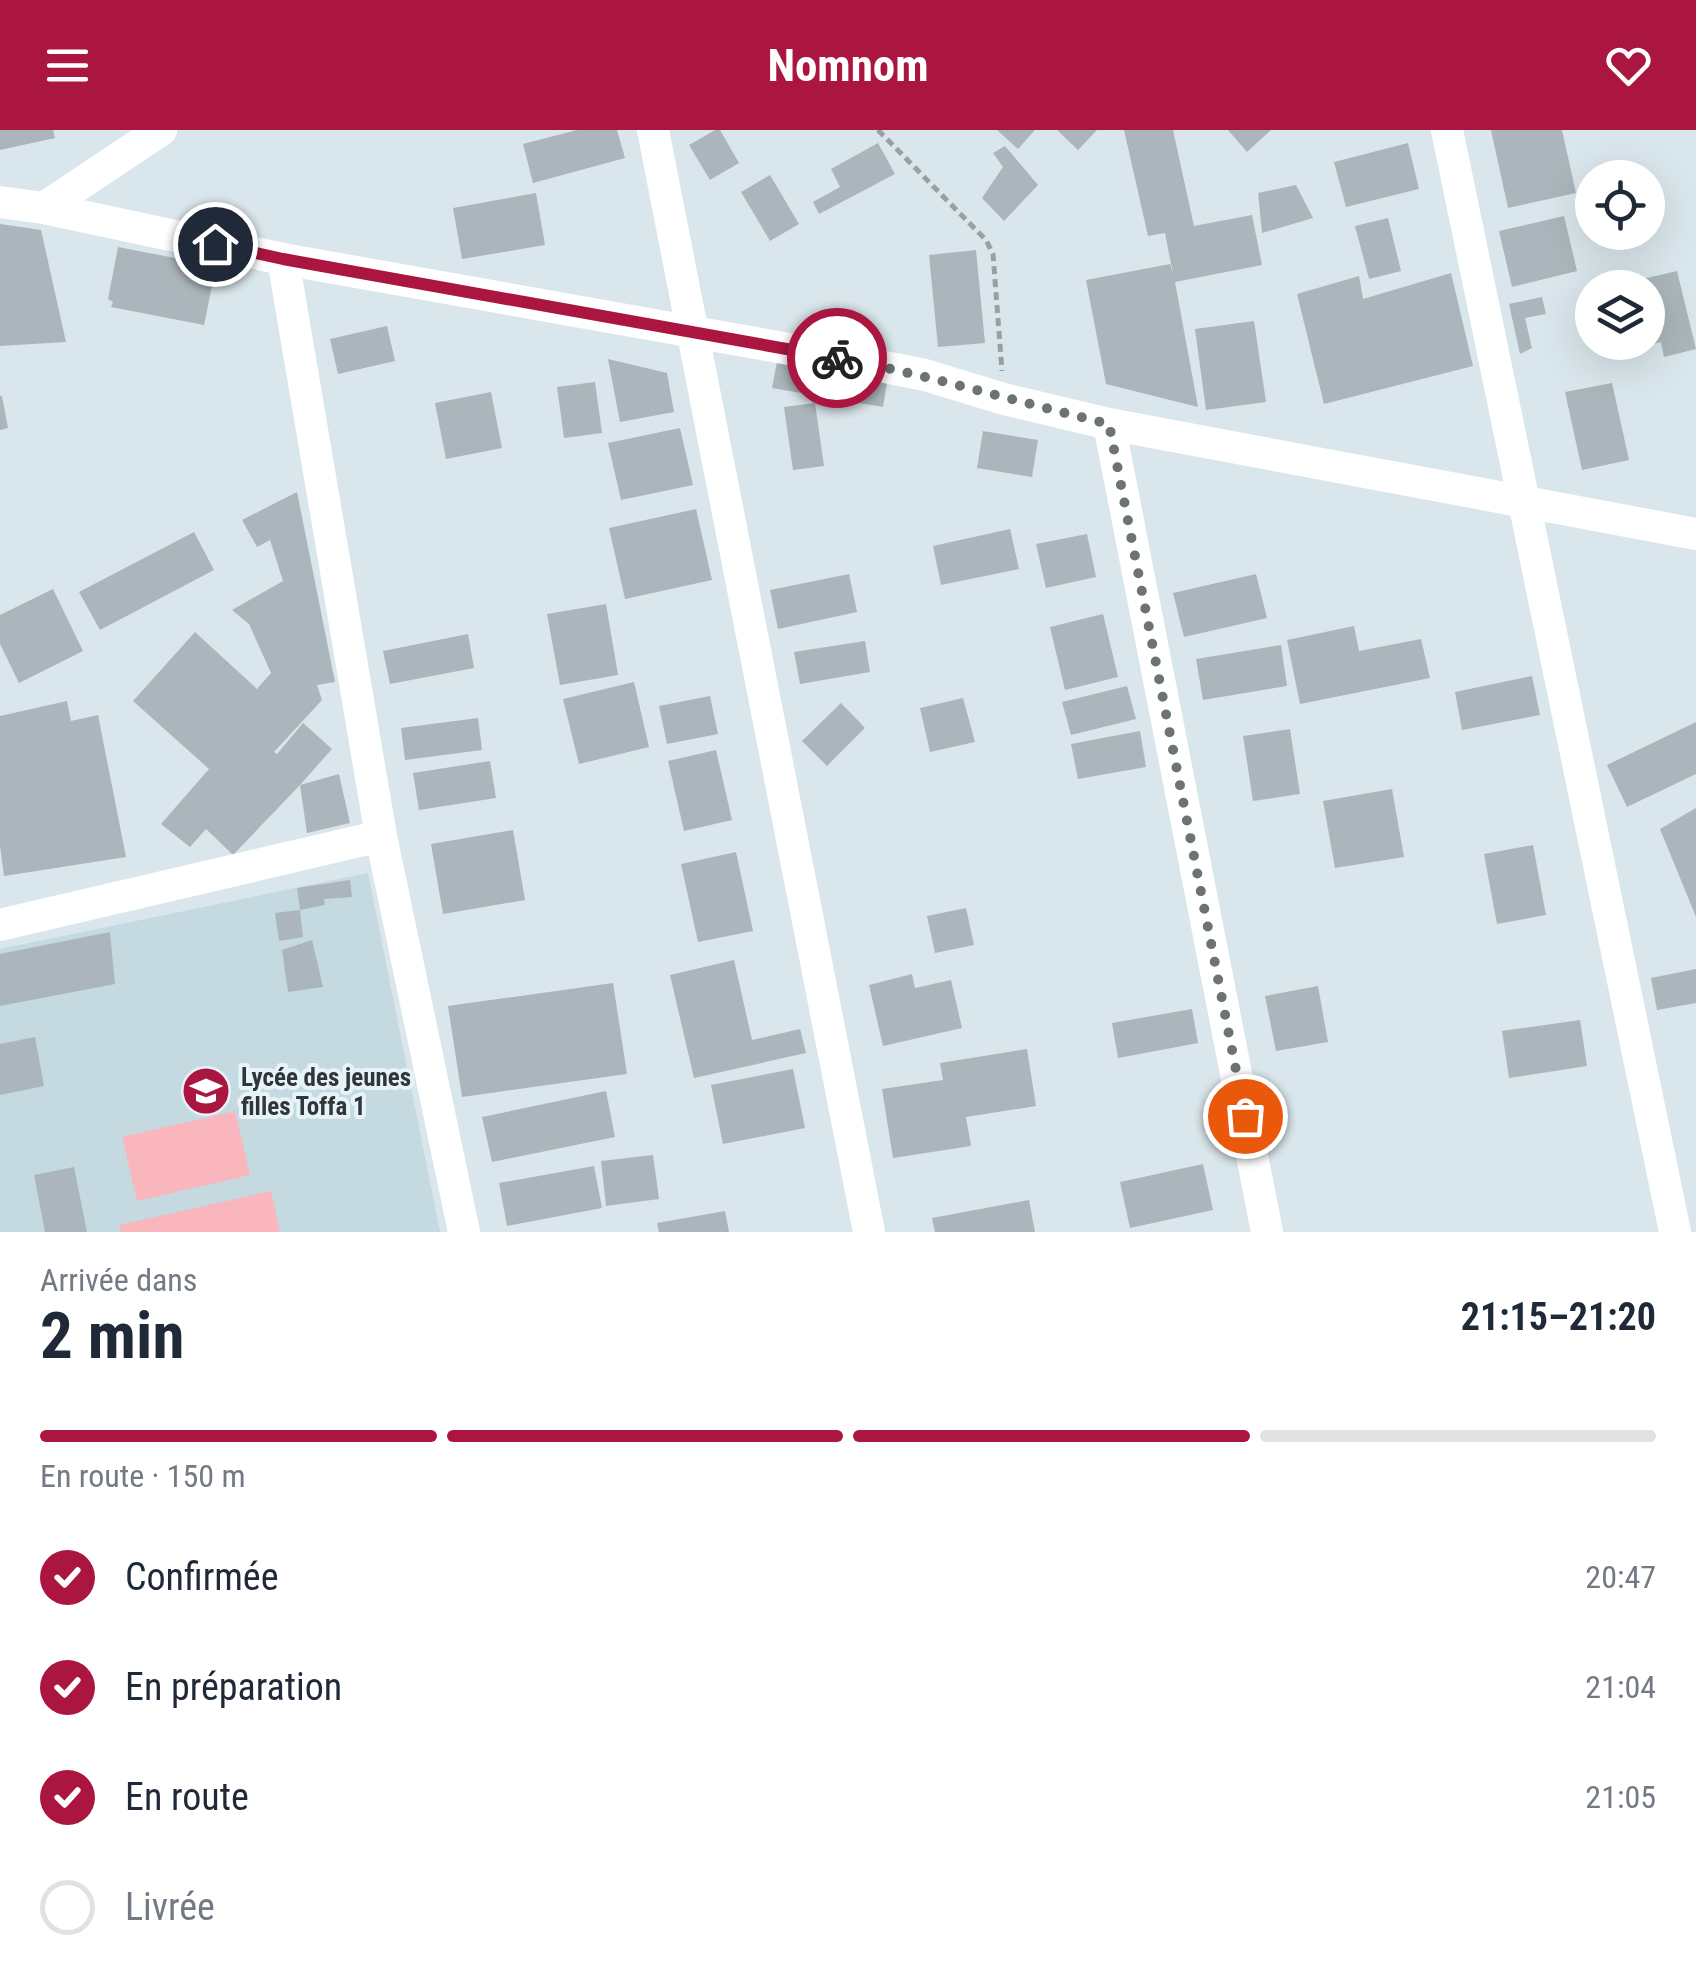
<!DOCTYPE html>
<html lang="fr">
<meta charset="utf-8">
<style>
body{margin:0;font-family:"Roboto Condensed",sans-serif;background:#f2f2f3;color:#1f2937;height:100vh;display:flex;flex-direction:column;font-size:38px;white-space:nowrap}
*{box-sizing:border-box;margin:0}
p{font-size:32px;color:#747a83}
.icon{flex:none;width:55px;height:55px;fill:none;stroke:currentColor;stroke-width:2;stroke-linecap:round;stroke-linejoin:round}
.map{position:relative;height:1102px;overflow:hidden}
.drawer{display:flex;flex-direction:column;background:#fff;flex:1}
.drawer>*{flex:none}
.controls{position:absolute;left:1575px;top:30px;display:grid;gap:20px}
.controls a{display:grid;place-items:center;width:90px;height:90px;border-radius:50%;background:#fff;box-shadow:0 10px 40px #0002;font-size:50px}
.pin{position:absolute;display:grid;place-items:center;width:85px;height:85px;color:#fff;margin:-42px;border:5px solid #fff;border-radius:50%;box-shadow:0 2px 10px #0007}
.courier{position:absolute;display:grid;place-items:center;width:100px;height:100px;margin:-50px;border:8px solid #ab1640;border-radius:50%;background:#fff;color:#222;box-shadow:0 2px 12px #0007}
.overview em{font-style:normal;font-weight:700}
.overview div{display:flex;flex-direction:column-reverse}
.overview{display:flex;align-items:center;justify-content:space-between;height:170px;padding:0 40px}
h1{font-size:65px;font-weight:700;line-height:75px}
.bar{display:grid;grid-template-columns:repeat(4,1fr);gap:15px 10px;align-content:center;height:120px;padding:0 40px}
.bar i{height:12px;border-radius:8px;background:#e0e1e3}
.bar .current{background:#ab1640}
.bar p{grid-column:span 4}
ol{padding:0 40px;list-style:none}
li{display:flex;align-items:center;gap:30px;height:110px}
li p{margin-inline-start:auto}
li .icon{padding:10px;border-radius:50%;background:#ab1640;color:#fff;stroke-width:4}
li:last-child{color:#747a83}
li i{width:55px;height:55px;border:5px solid #e0e1e3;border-radius:50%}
header{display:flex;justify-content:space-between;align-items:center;height:130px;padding:0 40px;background:#ab1640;color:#fff;font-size:45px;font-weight:700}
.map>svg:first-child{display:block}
.built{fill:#c5d9e1}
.green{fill:#f9b7bd}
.building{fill:#aab6bb}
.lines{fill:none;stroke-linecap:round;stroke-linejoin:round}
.path{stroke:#97a1a4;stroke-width:5;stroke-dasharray:8 5;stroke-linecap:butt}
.minor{stroke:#fff;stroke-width:32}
.done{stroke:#6b7376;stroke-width:10;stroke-dasharray:0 18}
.route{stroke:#ab1640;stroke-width:12}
.labels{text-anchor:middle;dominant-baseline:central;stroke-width:8;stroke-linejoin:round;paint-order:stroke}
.poi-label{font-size:25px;font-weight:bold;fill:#303537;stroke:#e6f3f8;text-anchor:start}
</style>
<header><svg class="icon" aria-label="menu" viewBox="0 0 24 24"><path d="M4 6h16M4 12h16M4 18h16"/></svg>Nomnom<svg class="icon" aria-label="heart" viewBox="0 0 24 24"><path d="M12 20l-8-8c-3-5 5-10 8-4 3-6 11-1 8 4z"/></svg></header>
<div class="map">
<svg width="1696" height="1102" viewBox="0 0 1696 1102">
<rect width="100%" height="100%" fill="#d9e6eb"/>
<polygon class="built" points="368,743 440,1102 0,1102 0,819"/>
<g class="green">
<polygon points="235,981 250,1045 137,1071 122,1007"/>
<polygon points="271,1061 280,1102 121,1102 119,1095"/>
</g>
<g class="building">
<polygon points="0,0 53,0 55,8 0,20"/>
<polygon points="577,0 617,0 625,28 533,53 523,14"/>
<polygon points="715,0 720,0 739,33 710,50 689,15"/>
<polygon points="997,0 1035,0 1018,19"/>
<polygon points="1057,0 1097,0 1078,20"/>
<polygon points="1124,0 1173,0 1194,96 1252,85 1262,135 1175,152 1198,277 1106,254 1086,150 1170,134 1173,144 1165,103 1148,106"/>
<polygon points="1228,0 1271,0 1247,22"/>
<polygon points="1491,0 1562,0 1576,63 1508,78"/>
<polygon points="878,13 895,44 819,84 813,72 840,57 831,39"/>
<polygon points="1408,13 1419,59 1346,77 1334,32"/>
<polygon points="1005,16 1038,55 1004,91 982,68 1003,37 993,23"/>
<polygon points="770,45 799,94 770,111 741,62"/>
<polygon points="1296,55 1313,88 1262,103 1258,63"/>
<polygon points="536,63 545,115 462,129 453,78"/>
<polygon points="1564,86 1577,141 1512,157 1499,101"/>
<polygon points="1388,88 1401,141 1369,149 1355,96"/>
<polygon points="0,94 41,100 66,212 0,216"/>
<polygon points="118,117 216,136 204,195 111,177 113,172 108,169"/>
<polygon points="976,120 985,213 938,217 929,125"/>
<polygon points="1677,141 1696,219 1664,227 1661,212 1637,218 1636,212 1648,212 1648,158 1622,158 1621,154"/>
<polygon points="1451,143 1473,236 1324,274 1297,164 1359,146 1363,169"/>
<polygon points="1542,167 1546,184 1525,188 1532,218 1520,224 1509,174"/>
<polygon points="1254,191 1266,272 1206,280 1195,199"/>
<polygon points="387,196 395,231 338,244 330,209"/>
<polygon points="779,221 889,241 883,277 772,258"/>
<polygon points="608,229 667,243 674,282 620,292"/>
<polygon points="595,252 602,303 564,308 557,257"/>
<polygon points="1612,253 1629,330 1582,340 1565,262"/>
<polygon points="491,262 502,318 446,329 435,273"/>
<polygon points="0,266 2,266 8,298 0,300"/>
<polygon points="815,273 824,336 793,340 784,277"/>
<polygon points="680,298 693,355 621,370 608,313"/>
<polygon points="983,301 1038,310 1032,347 977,338"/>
<polygon points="297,362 335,552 317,555 322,570 274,622 277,624 303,593 332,619 300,655 339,644 350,693 307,703 300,655 233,725 206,699 190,717 161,694 209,639 133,571 195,502 257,559 271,543 249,494 232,480 283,451 270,410 257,417 242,390"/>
<polygon points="696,379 712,450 625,469 609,398"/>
<polygon points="1010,399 1019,439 941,455 933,416"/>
<polygon points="194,402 214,440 100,500 79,462"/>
<polygon points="1087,404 1096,447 1046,458 1036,414"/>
<polygon points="849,444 857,482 778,499 770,460"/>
<polygon points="1256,444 1267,488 1184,507 1173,463"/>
<polygon points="53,459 83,521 19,553 0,514 0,485"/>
<polygon points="606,474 618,545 560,555 547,484"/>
<polygon points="1103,484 1118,547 1065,560 1050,497"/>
<polygon points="1354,496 1359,521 1421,509 1430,548 1300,574 1287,510"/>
<polygon points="468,504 474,538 390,554 383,521"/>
<polygon points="865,511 870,542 800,554 794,522"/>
<polygon points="1281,515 1287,556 1203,570 1196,529"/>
<polygon points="1532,546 1540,585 1462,600 1455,562"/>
<polygon points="634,552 649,617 579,634 563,569"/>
<polygon points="1127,556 1136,589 1071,605 1062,572"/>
<polygon points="710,566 718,604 667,614 659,576"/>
<polygon points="963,568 975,612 930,622 920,578"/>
<polygon points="67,571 71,591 98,585 126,727 4,746 0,716 0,586"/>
<polygon points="841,573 865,598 827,636 802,611"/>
<polygon points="478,588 482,620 405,630 401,598"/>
<polygon points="1696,592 1696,644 1627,677 1607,635"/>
<polygon points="1290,599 1300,664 1253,671 1243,606"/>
<polygon points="1140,601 1146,637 1078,649 1071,614"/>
<polygon points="716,620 732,690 684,701 668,631"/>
<polygon points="490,631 496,668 419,680 413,643"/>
<polygon points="1392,659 1404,727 1335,738 1323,671"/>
<polygon points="1696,678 1696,787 1660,699"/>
<polygon points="513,700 525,770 443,784 431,714"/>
<polygon points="1533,715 1546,785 1497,794 1484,724"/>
<polygon points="736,722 753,801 698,812 681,734"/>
<polygon points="350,750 352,767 324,769 325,775 300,780 297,758"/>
<polygon points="966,778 974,815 935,823 927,786"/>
<polygon points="300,780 303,807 279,811 275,783"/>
<polygon points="110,802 115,854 0,876 0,824"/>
<polygon points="312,810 323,857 288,862 282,820"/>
<polygon points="734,830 752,910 800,899 806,923 694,948 670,845"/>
<polygon points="1696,839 1696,873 1657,880 1651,848"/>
<polygon points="912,844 915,858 951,850 962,898 883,916 869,855"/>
<polygon points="613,853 627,944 462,967 448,876"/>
<polygon points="1318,856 1328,912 1276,921 1265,866"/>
<polygon points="1192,879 1198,913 1118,928 1112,893"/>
<polygon points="1580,890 1587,936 1509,948 1502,901"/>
<polygon points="35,907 44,956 0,965 0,914"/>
<polygon points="1027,919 1036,976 966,987 971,1016 893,1028 882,959 943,950 940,933"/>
<polygon points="793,939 805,998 723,1014 711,955"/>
<polygon points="606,961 615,1007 492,1032 482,987"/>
<polygon points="653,1025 659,1069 606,1076 601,1031"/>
<polygon points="1203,1034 1213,1080 1130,1098 1120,1052"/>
<polygon points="594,1036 602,1078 507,1096 499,1053"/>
<polygon points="74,1037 87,1102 45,1102 34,1045"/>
<polygon points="1029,1070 1035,1102 935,1102 932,1088"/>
<polygon points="725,1081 729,1102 659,1102 657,1093"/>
</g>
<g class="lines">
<polyline class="path" points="878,0 986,110 993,124 1002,241"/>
<g class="minor">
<polyline points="653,0 869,1102"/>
<polyline points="1447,0 1675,1102"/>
<polyline points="0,72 44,78 283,129 840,228 925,245 1004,269 1109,294 1696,404"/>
<polyline points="44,78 161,0"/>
<polyline points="283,129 381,706 464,1102"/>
<polyline points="1109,294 1267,1102"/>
<polyline points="0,795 381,706"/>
</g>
</g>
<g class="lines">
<path class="done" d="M 837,228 C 929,245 1018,272 1109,294 L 1245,986"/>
<polyline class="route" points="215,114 283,129 837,228"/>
</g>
<defs>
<g id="school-disc" transform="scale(2.5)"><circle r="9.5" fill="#ab1640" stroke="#e6f3f8"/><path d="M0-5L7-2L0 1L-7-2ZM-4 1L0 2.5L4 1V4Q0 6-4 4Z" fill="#fff"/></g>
</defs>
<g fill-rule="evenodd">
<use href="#school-disc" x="206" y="961"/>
</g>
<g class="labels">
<g class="poi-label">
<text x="241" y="947">Lycée des jeunes<tspan x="241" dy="29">filles Toffa 1</tspan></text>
</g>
</g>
</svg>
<div class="controls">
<a><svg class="icon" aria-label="locate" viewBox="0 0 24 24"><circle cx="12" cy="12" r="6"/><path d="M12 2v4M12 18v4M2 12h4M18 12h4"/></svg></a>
<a><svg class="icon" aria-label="layers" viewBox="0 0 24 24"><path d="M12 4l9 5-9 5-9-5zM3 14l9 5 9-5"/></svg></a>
</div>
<div class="pin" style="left:1245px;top:986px;background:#ea580c"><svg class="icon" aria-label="bag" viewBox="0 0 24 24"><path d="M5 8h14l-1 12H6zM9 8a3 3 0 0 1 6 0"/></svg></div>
<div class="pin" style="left:215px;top:114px;background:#1f2937"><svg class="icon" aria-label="home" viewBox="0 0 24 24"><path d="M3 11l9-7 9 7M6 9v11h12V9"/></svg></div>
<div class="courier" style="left:837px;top:228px"><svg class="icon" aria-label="bike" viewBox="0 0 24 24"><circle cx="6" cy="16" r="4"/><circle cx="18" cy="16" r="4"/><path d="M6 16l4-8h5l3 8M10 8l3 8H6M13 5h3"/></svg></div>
</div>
<section class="drawer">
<div class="overview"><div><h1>2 min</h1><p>Arrivée dans</p></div><em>21:15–21:20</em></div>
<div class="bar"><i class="current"></i><i class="current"></i><i class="current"></i><i></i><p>En route · 150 m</p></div>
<ol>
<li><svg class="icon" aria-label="check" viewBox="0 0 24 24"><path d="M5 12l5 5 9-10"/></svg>Confirmée<p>20:47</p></li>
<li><svg class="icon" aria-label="check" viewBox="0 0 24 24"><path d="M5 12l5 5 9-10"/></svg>En préparation<p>21:04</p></li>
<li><svg class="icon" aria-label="check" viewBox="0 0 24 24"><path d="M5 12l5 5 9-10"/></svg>En route<p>21:05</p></li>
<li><i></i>Livrée</li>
</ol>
</section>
